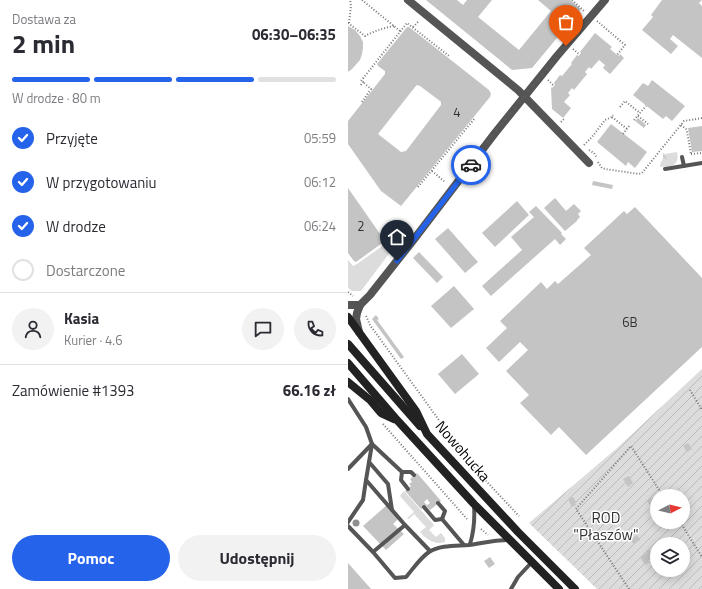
<!DOCTYPE html>
<html lang="pl">
<meta charset="utf-8">
<style>
body{margin:0;font-family:"Titillium Web",sans-serif;background:#f2f2f3;color:#2b2b33;height:100vh;display:flex;flex-direction:column;font-size:15px;white-space:nowrap}
*{box-sizing:border-box;margin:0}
p{font-size:13px;color:#7c7c81}
.icon{flex:none;width:22px;height:22px;fill:none;stroke:currentColor;stroke-width:2;stroke-linecap:round;stroke-linejoin:round}
.map{position:relative;flex:1;overflow:hidden}
.side{display:flex;flex-direction:column;background:#fff;width:348px}
.side>*{flex:none}
.needle{width:26px;rotate:83deg}
.tools{position:absolute;left:302px;top:489px;display:grid;gap:8px}
.tools a{display:grid;place-items:center;width:40px;height:40px;border-radius:50%;background:#fff;box-shadow:0 2px 10px #0003;font-size:20px}
.pin{position:absolute;display:grid;place-items:center;width:34px;height:34px;color:#fff;margin:-41px -17px;border-radius:50% 50% 50% 0;rotate:-45deg;box-shadow:0 0 4px #0007}
.pin .icon{rotate:45deg}
.courier{position:absolute;display:grid;place-items:center;width:40px;height:40px;margin:-20px;border:3px solid #2563eb;border-radius:50%;background:#fff;color:#222;box-shadow:0 1px 5px #0007}
.overview em{font-style:normal;font-weight:700}
.overview div{display:flex;flex-direction:column-reverse}
.overview{display:flex;align-items:center;justify-content:space-between;height:68px;padding:0 12px}
h1{font-size:26px;font-weight:700;line-height:30px}
.bar{display:grid;grid-template-columns:repeat(4,1fr);gap:6px 4px;align-content:center;height:48px;padding:0 12px}
.bar i{height:5px;border-radius:3px;background:#e1e1e2}
.bar .selected{background:#2563eb}
.bar p{grid-column:span 4}
.line{display:flex;align-items:center;gap:10px;padding:0 12px;border-top:1px solid #e1e1e2}
.line div{flex:1}
.round{display:grid;place-items:center;flex:none;width:42px;height:42px;border-radius:21px;background:#f2f2f3}
ol{padding:0 12px;list-style:none}
li{display:flex;align-items:center;gap:12px;height:44px}
li p{margin-inline-start:auto}
li .icon{padding:4px;border-radius:50%;background:#2563eb;color:#fff;stroke-width:4}
li:last-child{color:#7c7c81}
li i{width:22px;height:22px;border:2px solid #e1e1e2;border-radius:50%}
.button{display:flex;gap:8px;margin-top:auto;padding:8px 12px}
.button a{flex:1;height:46px;border-radius:24px;background:#2563eb;color:#fff;font-size:16px;font-weight:700;line-height:46px;text-align:center}
.button a+a{background:#f2f2f3;color:#2b2b33}
main{display:flex;flex:1;min-height:0}
.map>svg:first-child{display:block}
.grass{fill:#dcdcdc}
.forest{fill:url(#forest-crowns)}
.garden{fill:url(#garden-furrows);fill-rule:evenodd}
.building{fill:#c4c4c4;fill-rule:evenodd}
.lines{fill:none;stroke-linecap:round;stroke-linejoin:round}
.path{stroke:#777;stroke-width:2;stroke-dasharray:1 2;stroke-linecap:butt}
.lane{stroke:#555;stroke-width:4}
.street{stroke:#555;stroke-width:8}
.secondary{stroke:#222;stroke-width:8}
.tree{fill:#8f8f8f}
.done{stroke:#595959;stroke-width:4;stroke-dasharray:0 7.2}
.route{stroke:#2563eb;stroke-width:5}
.labels{text-anchor:middle;dominant-baseline:central;stroke-width:3;stroke-linejoin:round;paint-order:stroke}
.number-label{font-size:13px;fill:#313131}
.street-label{font-size:15px;fill:#000;stroke:#fff}
.park-label{font-size:15px;fill:#333;stroke:#fff}
</style>
<main>
<section class="side">
<div class="overview"><div><h1>2 min</h1><p>Dostawa za</p></div><em>06:30–06:35</em></div>
<div class="bar"><i class="selected"></i><i class="selected"></i><i class="selected"></i><i></i><p>W drodze · 80 m</p></div>
<ol>
<li><svg class="icon" aria-label="check" viewBox="0 0 24 24"><path d="M5 12l5 5 9-10"/></svg>Przyjęte<p>05:59</p></li>
<li><svg class="icon" aria-label="check" viewBox="0 0 24 24"><path d="M5 12l5 5 9-10"/></svg>W przygotowaniu<p>06:12</p></li>
<li><svg class="icon" aria-label="check" viewBox="0 0 24 24"><path d="M5 12l5 5 9-10"/></svg>W drodze<p>06:24</p></li>
<li><i></i>Dostarczone</li>
</ol>
<div class="line" style="height:72px"><a class="round"><svg class="icon" aria-label="person" viewBox="0 0 24 24"><circle cx="12" cy="8" r="4"/><path d="M4 21q1-7 8-7t8 7"/></svg></a><div><b>Kasia</b><p>Kurier · 4.6</p></div><a class="round"><svg class="icon" aria-label="chat" viewBox="0 0 24 24"><path d="M4 5h16v11H9l-5 4z"/></svg></a><a class="round"><svg class="icon" aria-label="phone" viewBox="0 0 24 24"><path d="M5 4h4l2 5-3 2q2 4 5 5l2-3 5 2v4C11 20 4 13 5 4z"/></svg></a></div>
<div class="line" style="height:52px"><div>Zamówienie #1393</div><b>66.16 zł</b></div>
<div class="button"><a>Pomoc</a><a>Udostępnij</a></div>
</section>
<div class="map">
<svg width="354" height="589" viewBox="0 0 354 589">
<defs>
<pattern id="forest-crowns" width="20" height="18" patternUnits="userSpaceOnUse"><rect width="20" height="18" fill="#dcdcdc"/><path d="M2 6a3 3 0 1 1 6 0M12 15a3 3 0 1 1 6 0" fill="none" stroke="#bbb"/></pattern>
<pattern id="garden-furrows" width="10" height="10" patternUnits="userSpaceOnUse"><rect width="10" height="10" fill="#dcdcdc"/><path d="M-1 1l2-2M0 10L10 0M9 11l2-2" fill="none" stroke="#bbb"/></pattern>
</defs>
<rect width="100%" height="100%" fill="#fff"/>
<g class="grass">
<polygon points="41,229 46,229 55,235 13,291 4,291 0,288 0,260 5,266 9,264 40,242 35,234"/>
<path d="M 56,491 L 86,525 L 81,530 L 88,537 L 93,533 L 97,538 L 97,542 C 87,545 79,540 72,532 L 78,527 L 66,514 L 61,519 L 59,518 L 66,512 L 52,496 Z"/>
</g>
<path class="forest" d="M 329,152 C 332,166 323,166 312,167 L 312,165 L 315,158 L 315,153 L 317,154 Z"/>
<path class="garden" d="M 354,369 L 354,589 L 249,589 L 181,523 L 268,449 ZM 309,496 L 335,496 L 335,522 L 309,522 ZM 309,544 L 335,544 L 335,570 L 309,570 Z"/>
<g class="building">
<polygon points="78,0 109,0 115,5 119,0 144,0 130,17 171,50 203,11 190,0 222,0 233,9 184,68 164,70"/>
<polygon points="314,0 354,0 351,3 354,6 354,58 325,35 322,39 330,46 323,54 294,30 305,17 303,15"/>
<polygon points="0,26 7,30 12,36 15,42 15,48 14,54 12,60 4,69 0,72"/>
<path d="M 59,27 L 61,27 L 141,90 L 143,94 L 142,97 L 53,206 L 33,191 L 0,144 L 0,121 L 37,74 L 37,71 L 30,66 L 29,64 ZM 69,85 L 72,86 L 92,101 L 93,102 L 93,105 L 58,151 L 53,152 L 30,134 L 67,87 Z"/>
<polygon points="247,33 264,47 262,49 268,54 271,56 272,54 276,58 262,74 255,68 257,65 251,60 243,69 241,67 237,72 239,74 226,90 224,88 220,93 222,95 216,102 223,108 215,118 204,109 203,87 204,88 207,85 206,83 212,75 214,76 224,64 223,63 229,55 231,56 232,55 233,53 232,52"/>
<polygon points="304,80 337,106 324,121 318,116 315,119 285,95 295,83 300,86"/>
<polygon points="290,118 298,125 296,128 287,121"/>
<polygon points="263,124 299,152 287,168 280,162 278,166 249,142"/>
<polygon points="354,126 354,151 344,152 340,128"/>
<polygon points="245,181 265,185 264,189 244,185"/>
<polygon points="0,188 37,241 8,262 6,261 0,253"/>
<polygon points="207,198 218,211 226,204 233,211 230,214 232,217 229,220 229,221 217,231 196,208"/>
<polygon points="169,201 181,215 147,247 134,233"/>
<polygon points="188,206 214,233 213,234 218,239 212,245 207,239 143,296 134,286 174,250 163,237 186,217 181,212"/>
<polygon points="287,207 354,278 354,347 238,455 211,427 203,435 172,403 181,395 158,371 180,350 172,342 151,362 138,348 159,328 152,321 193,282 199,289 207,281 210,284 243,255 236,248 276,211 279,214"/>
<polygon points="100,228 130,262 117,273 87,239"/>
<polygon points="71,252 95,277 89,283 65,258"/>
<polygon points="106,286 126,309 103,328 83,306"/>
<polygon points="28,315 31,319 29,320 56,357 53,359 24,319"/>
<polygon points="114,354 131,374 107,394 90,374"/>
<polygon points="340,443 344,449 339,452 335,446"/>
<polygon points="69,473 93,501 82,510 78,506 82,503 79,499 76,502 79,505 73,509 57,491 63,486 61,484 64,482 62,479"/>
<polygon points="281,476 285,483 280,487 275,479"/>
<polygon points="225,497 228,502 226,503 228,505 224,507 220,499"/>
<polygon points="305,497 309,503 303,507 299,501"/>
<polygon points="39,505 50,519 45,524 56,534 38,550 15,526"/>
<polygon points="289,535 292,540 286,544 282,540"/>
<polygon points="301,549 309,560 308,562 309,566 303,559 300,560 302,562 297,565 292,557 299,553 298,551"/>
<polygon points="142,557 147,564 141,568 136,561"/>
<polygon points="0,563 23,589 0,589"/>
</g>
<g class="lines">
<g class="path">
<polyline points="14,0 52,31"/>
<polyline points="224,0 236,11"/>
<polyline points="249,21 277,45 269,55"/>
<path d="M 0,23 L 17,36 C 26,31 36,28 46,26"/>
<polyline points="1,23 3,6 2,0"/>
<polyline points="65,27 71,21"/>
<polyline points="225,49 232,55"/>
<polyline points="200,80 206,86"/>
<polyline points="13,85 15,82 13,81 59,23 101,56"/>
<polyline points="14,102 23,89 15,82"/>
<polyline points="272,107 277,101 292,113"/>
<polyline points="290,116 300,124"/>
<polyline points="264,117 279,129"/>
<polyline points="286,120 298,106"/>
<polyline points="213,122 217,118"/>
<polyline points="333,125 338,129 339,131 343,154"/>
<polyline points="275,134 281,126"/>
<polyline points="236,145 244,137 257,120 264,117 265,115"/>
<polyline points="241,150 246,153 249,158"/>
<polyline points="343,154 354,153"/>
<polyline points="250,162 254,168 257,169 291,174 294,173 336,121 354,118"/>
<polyline points="84,171 97,182"/>
<polyline points="70,187 127,118"/>
<polyline points="0,292 5,296"/>
<polyline points="18,316 22,325 125,467 171,516"/>
<polyline points="342,390 354,410"/>
<polyline points="35,424 119,519"/>
<polyline points="332,522 354,557"/>
<polyline points="133,529 140,535"/>
<polyline points="281,589 228,509 283,446 315,496"/>
</g>
<g class="lane">
<polyline points="334,157 336,166"/>
<polyline points="317,169 354,163"/>
<polyline points="0,399 18,427 24,444 54,472 63,472 66,475"/>
<polyline points="24,444 18,480 57,525 82,551"/>
<polyline points="21,462 40,484 44,510"/>
<polyline points="0,469 23,445"/>
<polyline points="54,472 53,480 60,489"/>
<polyline points="90,503 97,511 94,519"/>
<polyline points="76,507 87,520 94,519"/>
<polyline points="94,519 116,545"/>
<polyline points="0,522 15,500 18,480"/>
<path d="M 0,526 L 25,552 L 47,578 L 58,577 C 65,569 72,558 81,552 C 92,545 108,546 121,545 C 134,543 147,540 161,540"/>
<path d="M 122,544 C 126,531 127,520 126,506"/>
<polyline points="25,552 57,525"/>
<polyline points="163,589 170,577 184,562"/>
</g>
<g class="street">
<polyline points="60,0 170,90 241,163"/>
<polyline points="0,305 12,305"/>
<polyline points="11,332 8,319 9,313 12,305 22,295 67,238 147,133 209,56 257,0"/>
</g>
<g class="secondary">
<polyline points="0,317 68,411 79,434 170,532 227,589"/>
<polyline points="0,344 72,426"/>
<polyline points="0,363 49,420 126,504 211,589"/>
<polyline points="0,382 22,400 33,413 46,419"/>
</g>
</g>
<circle class="tree" cx="8" cy="523" r="3.5"/>
<g class="lines">
<polyline class="done" points="123,165 146,133 218,46"/>
<polyline class="route" points="49,261 123,165"/>
</g>
<g class="labels">
<g class="number-label">
<text x="109" y="112">4</text>
<text x="13" y="226">2</text>
<text x="282" y="322">6B</text>
</g>
<g class="street-label">
<text transform="translate(115 451) rotate(49)">Nowohucka</text>
</g>
<g class="park-label">
<text x="258" y="517">ROD<tspan x="258" dy="17">"Płaszów"</tspan></text>
</g>
</g>
</svg>
<div class="tools">
<a><svg class="needle" viewBox="-14 -14 28 28"><path d="M0-13l5 13h-10z" fill="#e53935"/><path d="M0 13l5-13h-10z" fill="#7c7c81"/></svg></a>
<a><svg class="icon" aria-label="layers" viewBox="0 0 24 24"><path d="M12 4l9 5-9 5-9-5zM3 14l9 5 9-5"/></svg></a>
</div>
<div class="pin" style="left:218px;top:46px;background:#ea580c"><svg class="icon" aria-label="bag" viewBox="0 0 24 24"><path d="M5 8h14l-1 12H6zM9 8a3 3 0 0 1 6 0"/></svg></div>
<div class="pin" style="left:49px;top:261px;background:#1f2937"><svg class="icon" aria-label="home" viewBox="0 0 24 24"><path d="M3 11l9-7 9 7M6 9v11h12V9"/></svg></div>
<div class="courier" style="left:123px;top:165px"><svg class="icon" aria-label="car" viewBox="0 0 24 24"><path d="M5 17H2v-5l4-1 3-4h7l3 4 3 1v5h-3M9 17h6M6 11h13"/><circle cx="7" cy="17" r="2"/><circle cx="17" cy="17" r="2"/></svg></div>
</div>
</main>
